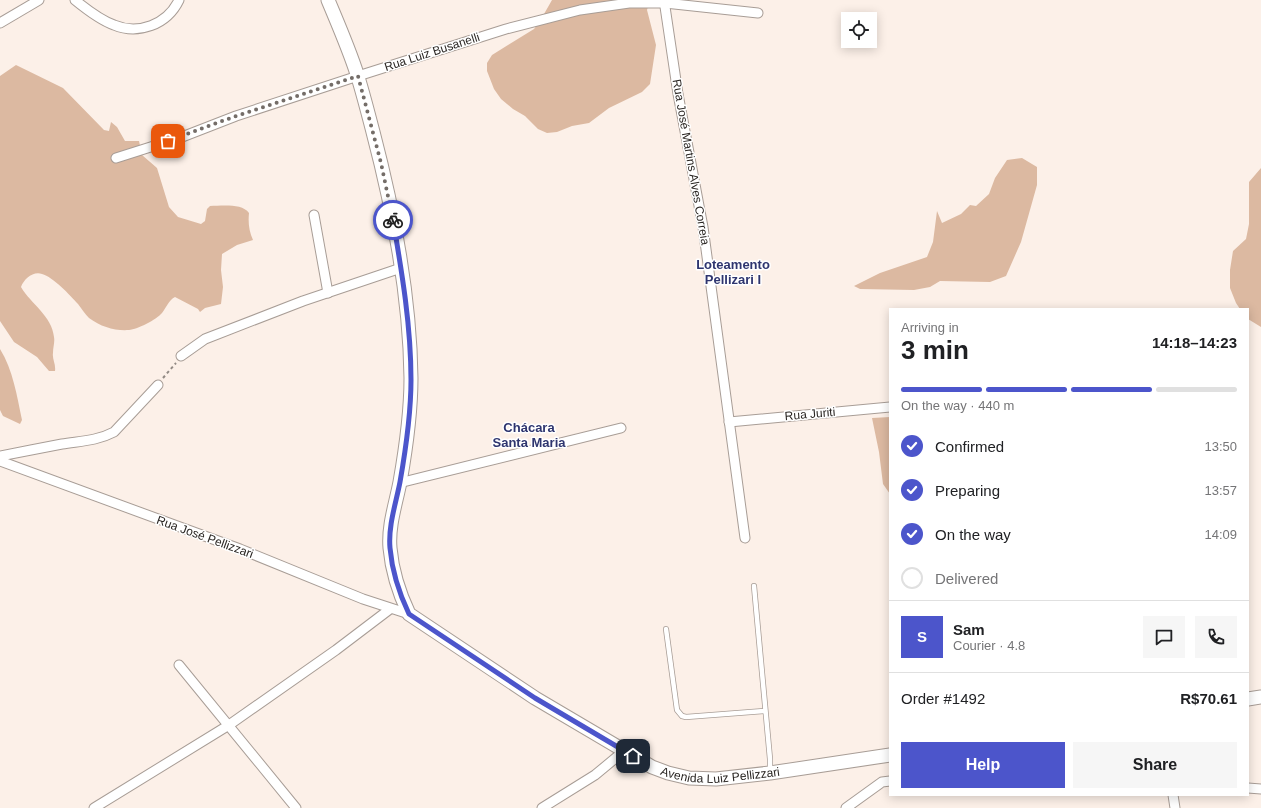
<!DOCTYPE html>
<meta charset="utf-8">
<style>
body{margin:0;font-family:Helvetica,sans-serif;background:#f6f6f6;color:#202124;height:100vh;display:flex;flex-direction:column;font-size:15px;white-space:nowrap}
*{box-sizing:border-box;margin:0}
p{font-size:13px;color:#757577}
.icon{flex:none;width:22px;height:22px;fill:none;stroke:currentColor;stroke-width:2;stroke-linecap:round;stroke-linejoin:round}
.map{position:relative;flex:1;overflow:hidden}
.drawer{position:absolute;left:889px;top:308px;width:360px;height:488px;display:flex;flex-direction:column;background:#fff;border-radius:0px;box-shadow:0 2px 10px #0003}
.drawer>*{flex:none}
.controls{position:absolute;left:841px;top:12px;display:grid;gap:8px}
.controls a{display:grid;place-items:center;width:36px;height:36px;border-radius:0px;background:#fff;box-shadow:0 2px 10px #0003;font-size:20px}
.pin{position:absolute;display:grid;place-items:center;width:34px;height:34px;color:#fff;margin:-17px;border-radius:8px;box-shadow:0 2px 6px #0006}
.courier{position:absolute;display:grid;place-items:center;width:40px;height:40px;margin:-20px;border:3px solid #4c55cb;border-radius:50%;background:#fff;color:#222;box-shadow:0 1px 5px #0007}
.summary em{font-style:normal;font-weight:700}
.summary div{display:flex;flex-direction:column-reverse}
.summary{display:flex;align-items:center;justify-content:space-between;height:68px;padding:0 12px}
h1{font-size:26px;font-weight:700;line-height:30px}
.bar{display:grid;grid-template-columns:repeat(4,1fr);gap:6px 4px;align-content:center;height:48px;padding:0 12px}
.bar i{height:5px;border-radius:3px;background:#e0e0e0}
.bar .selected{background:#4c55cb}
.bar p{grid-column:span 4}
.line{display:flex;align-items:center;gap:10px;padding:0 12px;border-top:1px solid #e0e0e0}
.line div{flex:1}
.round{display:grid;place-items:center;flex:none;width:42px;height:42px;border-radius:0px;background:#f6f6f6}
ol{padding:0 12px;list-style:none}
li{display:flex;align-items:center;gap:12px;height:44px}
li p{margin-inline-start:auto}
li .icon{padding:4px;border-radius:50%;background:#4c55cb;color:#fff;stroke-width:4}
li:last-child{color:#757577}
li i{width:22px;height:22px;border:2px solid #e0e0e0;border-radius:50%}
.cta{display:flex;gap:8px;margin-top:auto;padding:8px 12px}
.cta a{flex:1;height:46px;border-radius:0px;background:#4c55cb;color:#fff;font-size:16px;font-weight:700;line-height:46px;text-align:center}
.cta a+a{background:#f6f6f6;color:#202124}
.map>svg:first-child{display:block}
.forest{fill:#dcb9a1}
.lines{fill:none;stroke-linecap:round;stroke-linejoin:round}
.lane-casing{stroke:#a89d96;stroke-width:6}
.street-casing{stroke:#a89d96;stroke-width:11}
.secondary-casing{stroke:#a89d96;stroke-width:15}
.path{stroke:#928a84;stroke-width:2;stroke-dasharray:3 3;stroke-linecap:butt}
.lane{stroke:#fff;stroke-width:4.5}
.street{stroke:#fff;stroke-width:9}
.secondary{stroke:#fff;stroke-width:13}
.done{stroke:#746d68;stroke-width:4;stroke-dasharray:0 7.2}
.route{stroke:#4c55cb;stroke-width:5}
.labels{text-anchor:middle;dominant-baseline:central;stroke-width:3;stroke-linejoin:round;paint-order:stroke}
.street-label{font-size:12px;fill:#2a2623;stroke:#fff}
.neighbourhood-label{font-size:13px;font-weight:bold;fill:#2e356f;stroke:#fff}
</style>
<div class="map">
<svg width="1261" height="808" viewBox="0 0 1261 808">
<rect width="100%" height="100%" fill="#fcf0e8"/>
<g class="forest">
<polygon points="552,0 650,0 647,10 656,45 650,84 642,92 609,108 589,123 572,126 557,132 547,133 538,129 525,116 513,109 501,99 494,89 487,71 487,63 492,55 534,29 540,21"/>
<path d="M 16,65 L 63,88 L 104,130 L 109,131 L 111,122 L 117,127 L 125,141 L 139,141 L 142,155 L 157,168 L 169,207 L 178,217 L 201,224 L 205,221 L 207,209 L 210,206 C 221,206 242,203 249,213 C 248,223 249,231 253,240 L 237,245 L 222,254 L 221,270 L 223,287 L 221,304 L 205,308 L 200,312 L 198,309 L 175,297 C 169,300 166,308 162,313 C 156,320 138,329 129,330 C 115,331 101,327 89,318 C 85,314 81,308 78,304 C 70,295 53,277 42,274 C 33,271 24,279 21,287 C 31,304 52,316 54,337 C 55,342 53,347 53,353 C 52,359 56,364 55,371 L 49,371 L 37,357 L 14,342 L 0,321 L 0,76 Z"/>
<polygon points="1022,158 1037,167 1037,185 1021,242 1006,276 990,282 940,281 930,287 914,290 860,289 854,286 880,273 927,257 933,242 937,211 942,223 961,214 970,205 976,206 989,194 995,178 1007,160"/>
<polygon points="1261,168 1261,327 1248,319 1248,309 1240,309 1236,303 1230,288 1230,270 1233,251 1246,239 1249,224 1249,182"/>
<path d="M 0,349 C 13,370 17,396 22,420 L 20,424 L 3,416 L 0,410 Z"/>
<polygon points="890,417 890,494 883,484 879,452 872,418"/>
</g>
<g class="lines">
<g class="lane-casing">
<g id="lane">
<polyline points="754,586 770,759 770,772"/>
<polyline points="666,629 677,710 682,716 686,717 765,711"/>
</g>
</g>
<g class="street-casing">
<g id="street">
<path d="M 75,0 C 86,9 100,20 114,25 C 138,35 167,25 179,0"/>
<polyline points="664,0 678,94 703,227 745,538"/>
<polyline points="0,23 39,0"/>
<polyline points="116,158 182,137 236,116 358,76 506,29 580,10 629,3 665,3 758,13"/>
<polyline points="314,215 328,293"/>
<polyline points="181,356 205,339 303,301 401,268"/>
<polyline points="729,422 890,407"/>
<path d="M 0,456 C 21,452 41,448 62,444 C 80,441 97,441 114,432 L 158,385"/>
<polyline points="0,461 240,549 363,599 409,614"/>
<polyline points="399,483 621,428"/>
<polyline points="179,665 296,808"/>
<polyline points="1248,788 1261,789"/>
<polyline points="1173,795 1175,808"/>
<polyline points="94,808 229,725 336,650 390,609"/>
<polyline points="542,808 595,775 624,751"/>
<polyline points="846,808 882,782 890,781"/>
</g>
</g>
<g class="secondary-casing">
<g id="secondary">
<path id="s1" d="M 328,0 C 338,24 349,49 357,74 C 363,93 368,113 373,132 C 394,212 410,296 411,378 C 411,413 406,448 400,482 C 396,503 388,526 390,548 C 392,571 399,593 409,614 L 535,698 L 652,767 L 668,773 L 689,778 L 716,779 L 770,773 L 890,755"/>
<polyline points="1248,699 1261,697"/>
</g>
</g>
<polyline class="path" points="163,378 176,363"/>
<use href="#lane" class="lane"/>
<use href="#street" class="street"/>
<use href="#secondary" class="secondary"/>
</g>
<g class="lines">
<polyline class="done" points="168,141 236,116 358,76 381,163 393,220"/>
<path class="route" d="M 393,220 C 402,273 411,326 411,380 C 411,414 406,448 400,482 C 396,503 388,526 390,548 C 392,571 399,593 409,614 L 535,698 L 633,756"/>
</g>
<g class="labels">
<g class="street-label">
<text transform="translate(432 52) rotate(-18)">Rua Luiz Busanelli</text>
<text transform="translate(691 162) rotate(80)">Rua José Martins Alves Correia</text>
<text transform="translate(810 414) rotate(-5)">Rua Juriti</text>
<text transform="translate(205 537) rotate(20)">Rua José Pellizzari</text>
<text stroke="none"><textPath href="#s1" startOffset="987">Avenida Luiz Pellizzari</textPath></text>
</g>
<g class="neighbourhood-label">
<text x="733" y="264">Loteamento<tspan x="733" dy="15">Pellizari I</tspan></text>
<text x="529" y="427">Chácara<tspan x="529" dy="15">Santa Maria</tspan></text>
</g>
</g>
</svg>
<div class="controls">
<a><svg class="icon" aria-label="locate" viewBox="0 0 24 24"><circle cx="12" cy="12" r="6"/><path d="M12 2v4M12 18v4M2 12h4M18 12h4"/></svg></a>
</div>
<div class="pin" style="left:168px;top:141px;background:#ea580c"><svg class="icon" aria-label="bag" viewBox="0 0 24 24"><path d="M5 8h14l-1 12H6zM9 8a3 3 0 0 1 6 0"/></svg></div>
<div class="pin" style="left:633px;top:756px;background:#1f2937"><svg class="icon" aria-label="home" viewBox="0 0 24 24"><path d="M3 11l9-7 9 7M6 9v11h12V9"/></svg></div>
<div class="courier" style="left:393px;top:220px"><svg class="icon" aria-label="bike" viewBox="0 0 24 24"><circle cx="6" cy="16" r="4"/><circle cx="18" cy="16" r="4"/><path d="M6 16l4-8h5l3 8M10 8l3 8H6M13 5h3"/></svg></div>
<section class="drawer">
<div class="summary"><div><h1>3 min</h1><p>Arriving in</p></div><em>14:18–14:23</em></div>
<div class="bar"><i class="selected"></i><i class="selected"></i><i class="selected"></i><i></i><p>On the way · 440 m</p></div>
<ol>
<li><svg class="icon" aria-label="check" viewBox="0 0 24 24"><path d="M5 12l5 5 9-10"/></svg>Confirmed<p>13:50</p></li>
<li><svg class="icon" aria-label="check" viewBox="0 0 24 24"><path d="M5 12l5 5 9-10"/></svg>Preparing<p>13:57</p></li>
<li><svg class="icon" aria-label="check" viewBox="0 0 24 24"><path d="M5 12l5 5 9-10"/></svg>On the way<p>14:09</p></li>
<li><i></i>Delivered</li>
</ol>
<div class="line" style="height:72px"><b class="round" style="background:#4c55cb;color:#fff">S</b><div><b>Sam</b><p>Courier · 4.8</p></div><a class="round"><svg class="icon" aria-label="chat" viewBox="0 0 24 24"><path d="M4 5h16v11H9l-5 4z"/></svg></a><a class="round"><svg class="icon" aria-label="phone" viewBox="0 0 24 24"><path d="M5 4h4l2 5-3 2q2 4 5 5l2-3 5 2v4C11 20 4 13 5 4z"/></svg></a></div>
<div class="line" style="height:52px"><div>Order #1492</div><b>R$70.61</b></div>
<div class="cta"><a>Help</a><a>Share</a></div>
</section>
</div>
